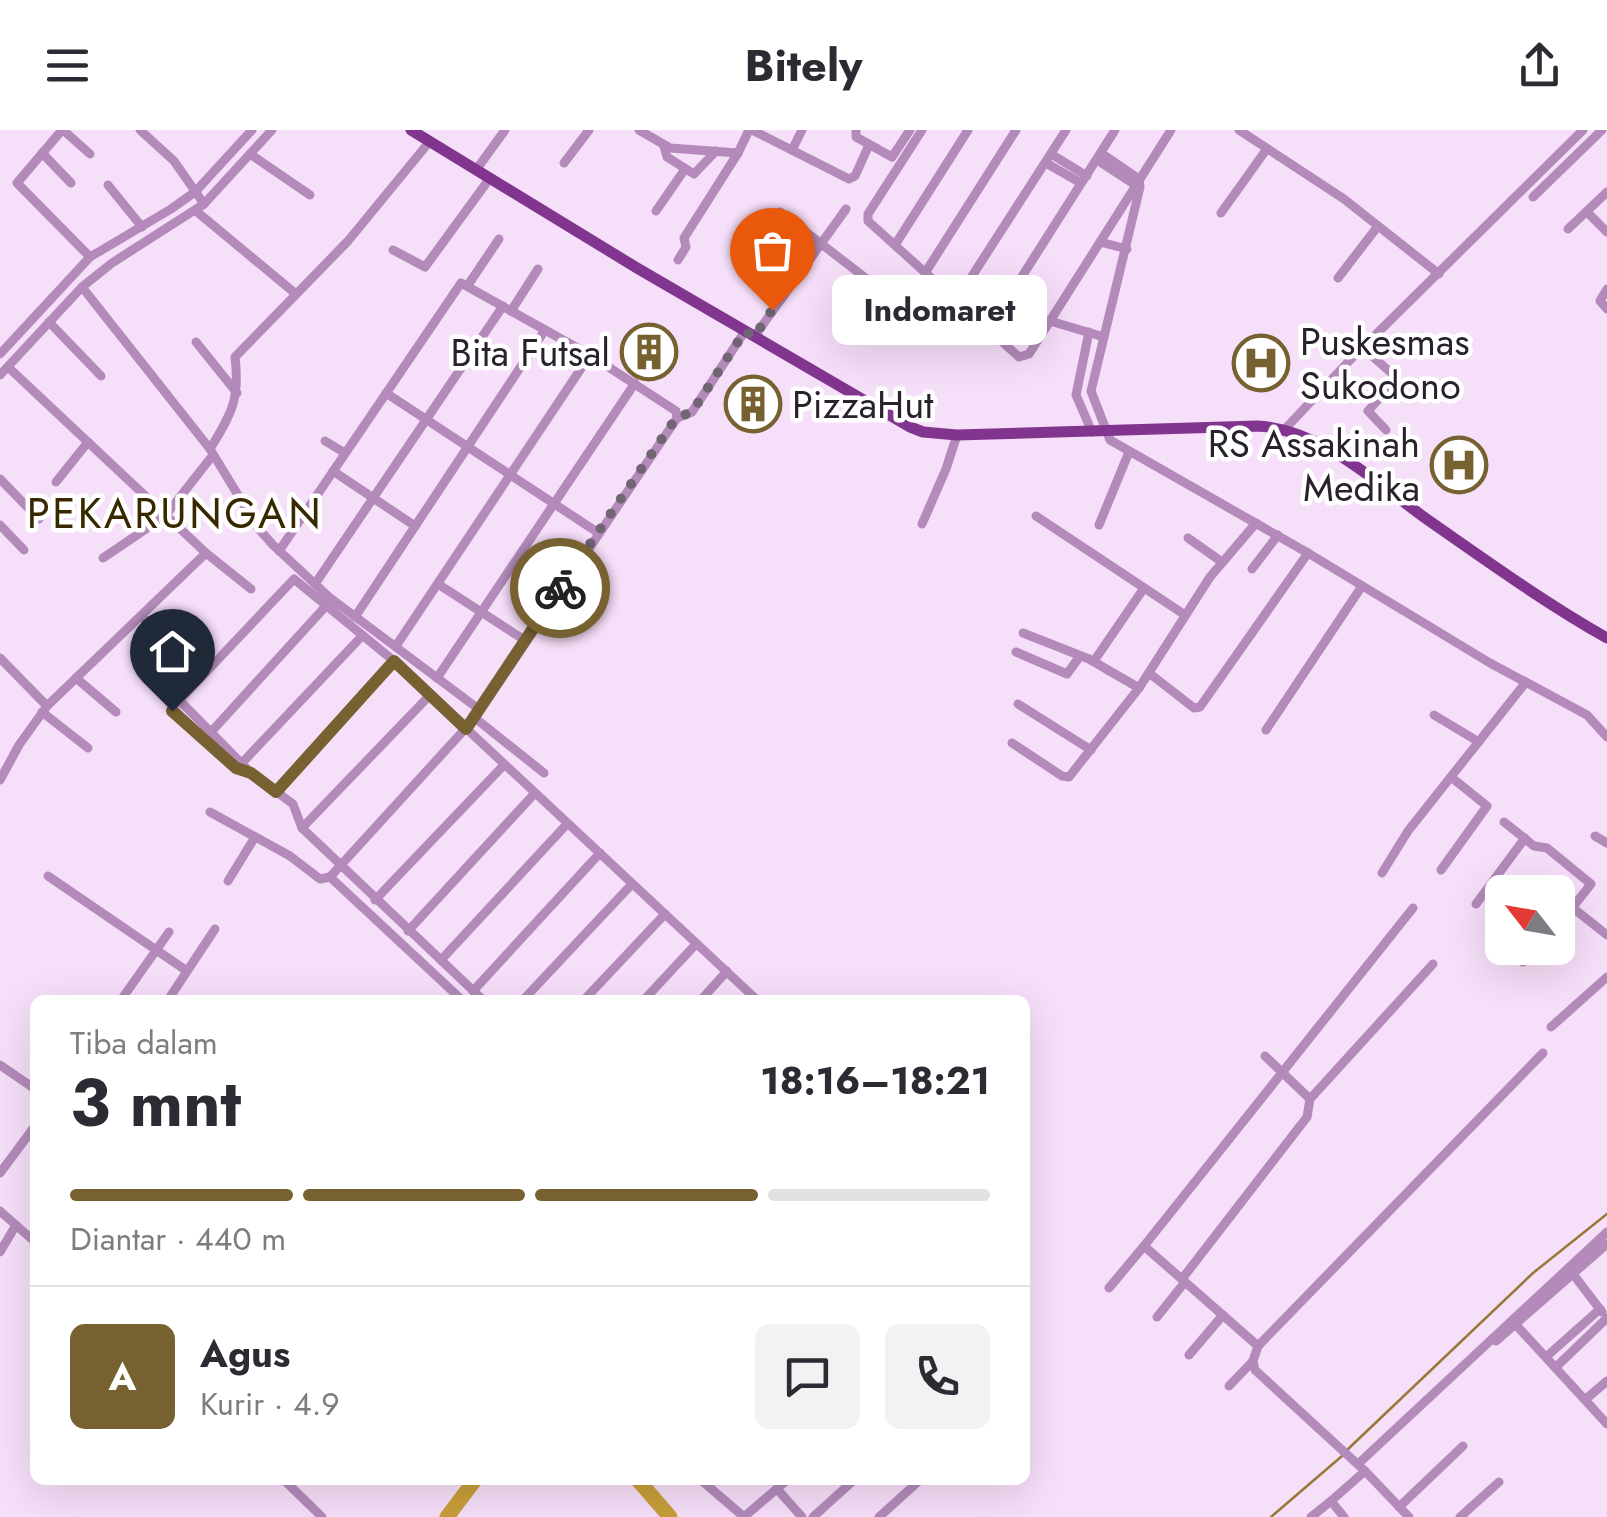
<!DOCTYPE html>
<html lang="id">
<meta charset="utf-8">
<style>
body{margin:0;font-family:Jost,sans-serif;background:#f2f2f3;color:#2b2b33;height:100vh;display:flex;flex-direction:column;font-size:38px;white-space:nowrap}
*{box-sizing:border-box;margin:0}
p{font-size:32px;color:#7c7c81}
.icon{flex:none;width:55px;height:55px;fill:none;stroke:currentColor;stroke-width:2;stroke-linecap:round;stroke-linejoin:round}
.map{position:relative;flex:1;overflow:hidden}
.details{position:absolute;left:30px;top:865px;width:1000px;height:490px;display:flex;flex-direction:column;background:#fff;border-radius:15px;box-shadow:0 10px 40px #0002}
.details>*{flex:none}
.needle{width:65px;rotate:301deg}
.buttons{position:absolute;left:1485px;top:745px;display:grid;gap:20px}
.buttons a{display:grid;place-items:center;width:90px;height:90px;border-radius:15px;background:#fff;box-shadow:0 10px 40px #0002;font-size:50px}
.pin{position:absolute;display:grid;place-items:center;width:85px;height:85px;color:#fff;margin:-102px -42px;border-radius:50% 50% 50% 0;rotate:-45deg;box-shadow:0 0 10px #0007}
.pin .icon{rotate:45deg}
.courier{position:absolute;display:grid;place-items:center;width:100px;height:100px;margin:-50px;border:8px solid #776131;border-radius:50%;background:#fff;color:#222;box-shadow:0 2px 12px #0007}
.bubble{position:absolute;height:70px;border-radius:15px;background:#fff;box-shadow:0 10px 40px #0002;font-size:32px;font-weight:700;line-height:70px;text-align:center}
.head em{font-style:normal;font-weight:700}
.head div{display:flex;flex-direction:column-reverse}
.head{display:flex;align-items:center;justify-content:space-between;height:170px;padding:0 40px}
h1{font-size:65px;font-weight:700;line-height:75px}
.bar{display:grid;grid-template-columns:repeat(4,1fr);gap:15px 10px;align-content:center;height:120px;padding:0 40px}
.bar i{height:12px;border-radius:8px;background:#e1e1e2}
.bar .selected{background:#776131}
.bar p{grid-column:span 4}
.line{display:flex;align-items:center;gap:25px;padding:0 40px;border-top:2px solid #e1e1e2}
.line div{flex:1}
.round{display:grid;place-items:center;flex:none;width:105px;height:105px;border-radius:15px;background:#f2f2f3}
header{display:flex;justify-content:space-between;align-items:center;height:130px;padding:0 40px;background:#fff;font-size:45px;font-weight:700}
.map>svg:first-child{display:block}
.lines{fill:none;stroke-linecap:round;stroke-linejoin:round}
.stream{stroke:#987836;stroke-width:2.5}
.river{stroke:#c89e3b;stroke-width:15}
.minor{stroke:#b38aba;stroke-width:9}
.major{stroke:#82358f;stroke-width:11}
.done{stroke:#716473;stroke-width:10;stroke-dasharray:0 18}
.route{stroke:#776131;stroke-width:12}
.labels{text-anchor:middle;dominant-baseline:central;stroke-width:9;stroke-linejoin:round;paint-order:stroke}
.poi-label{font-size:38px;fill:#29212b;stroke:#fff;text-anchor:start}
.quarter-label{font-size:42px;letter-spacing:2.5px;fill:#382800;stroke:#fff}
</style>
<header><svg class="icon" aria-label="menu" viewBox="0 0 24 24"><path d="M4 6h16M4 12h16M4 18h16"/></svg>Bitely<svg class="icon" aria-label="share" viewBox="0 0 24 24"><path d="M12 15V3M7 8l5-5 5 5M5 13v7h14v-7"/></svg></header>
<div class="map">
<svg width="1607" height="1387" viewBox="0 0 1607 1387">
<rect width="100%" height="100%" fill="#f6dff9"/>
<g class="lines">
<g class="stream">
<polyline points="1347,1320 1533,1143 1607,1084"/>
<polyline points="1271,1387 1342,1326"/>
</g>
<g class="river">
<polyline points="638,1350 670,1387"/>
<polyline points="447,1387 475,1350"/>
</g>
<g class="minor">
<polyline points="62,0 17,53 90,127"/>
<polyline points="63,0 90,24"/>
<polyline points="140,0 174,31 204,74"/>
<polyline points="639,0 670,18 738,23 749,0"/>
<polyline points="752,0 849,49 855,46 869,15"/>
<polyline points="856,0 856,7 892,27 910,0"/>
<polyline points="922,0 868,84 868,91 1019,227 1029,224 1050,191 1104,207"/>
<polyline points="1239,0 1344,69 1439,144"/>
<polyline points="664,16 667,27 694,44 716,21"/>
<polyline points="792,20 802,0"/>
<polyline points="42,23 71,53"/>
<polyline points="1101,23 1139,49 1140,57 1091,261 1110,310 1308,423 1490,533 1587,585 1607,607"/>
<polyline points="250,24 310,65"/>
<polyline points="1051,24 1087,46"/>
<polyline points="1097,30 1137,56"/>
<polyline points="564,33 589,0"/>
<polyline points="1046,33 1081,53"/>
<polyline points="476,40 505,0"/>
<polyline points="108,55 142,97"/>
<polyline points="1533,67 1602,0"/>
<polyline points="196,81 296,164"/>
<polyline points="656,81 685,39"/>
<polyline points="780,82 907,180"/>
<polyline points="1587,82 1607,102"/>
<polyline points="1221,83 1266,20"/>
<polyline points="1568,99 1607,62"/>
<polyline points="1100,112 1127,119"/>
<polyline points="895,115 968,0"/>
<polyline points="393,120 425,137 490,48"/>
<polyline points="678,130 686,117 684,108 738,23"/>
<polyline points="925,143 1016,0"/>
<polyline points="1338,148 1378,96"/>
<polyline points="468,155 499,109"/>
<polyline points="82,157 210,319 258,398 273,415 329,467 480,580"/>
<polyline points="1607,159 1600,171 1607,179"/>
<polyline points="956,171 1066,0"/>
<polyline points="511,181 538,139"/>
<polyline points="1050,191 1171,0"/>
<polyline points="49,192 101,246"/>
<polyline points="988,200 1115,0"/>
<polyline points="1089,202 1076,265 1092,302"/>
<polyline points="754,207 846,79"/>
<polyline points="196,212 237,263"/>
<polyline points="1363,218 1397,248 1368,281 1386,300"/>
<polyline points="0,224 90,127 171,79 195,62 252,0"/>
<polyline points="8,237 206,423 251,459"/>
<polyline points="0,245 82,157 112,133 204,74 272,0"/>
<polyline points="386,263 597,402"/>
<polyline points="1285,299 1350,230 1583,0"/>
<polyline points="325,311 345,323"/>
<path d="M 210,319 C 232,283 240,269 235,227 L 348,111 L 430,11"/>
<polyline points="333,341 415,396"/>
<polyline points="0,349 39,389"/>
<polyline points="56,352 88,312"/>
<polyline points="1036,386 1185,485"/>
<polyline points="922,394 946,339 957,305"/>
<polyline points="0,395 24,420"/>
<polyline points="1099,395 1129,322"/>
<polyline points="1188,408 1222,432"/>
<polyline points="279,421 461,153 590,225 676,281 677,288"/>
<polyline points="103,428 165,386 213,325"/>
<polyline points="1252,439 1278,405"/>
<polyline points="315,454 503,176"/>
<polyline points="438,454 526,511"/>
<polyline points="142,487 203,543"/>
<polyline points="355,487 545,200"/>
<polyline points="1023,503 1089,529 1139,558"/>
<polyline points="396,516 590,225"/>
<polyline points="1016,522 1067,544 1080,526"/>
<polyline points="0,528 47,576"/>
<polyline points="1094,531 1144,458"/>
<polyline points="1149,543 1194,578 1200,577 1308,423"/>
<polyline points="76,548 116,582"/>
<polyline points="437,548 635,253"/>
<polyline points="178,569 251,643 293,674 302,698 483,870"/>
<polyline points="1018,574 1091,620"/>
<polyline points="42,582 88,618"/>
<polyline points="1434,585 1479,612"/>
<polyline points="475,588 544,643"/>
<polyline points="1266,600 1362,456"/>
<polyline points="212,601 325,477"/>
<polyline points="1012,613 1062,646 1069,647 1139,558 1210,447 1256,393"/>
<polyline points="240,635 362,506"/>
<polyline points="251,643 236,638 172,578 294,449 394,531 757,870"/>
<polyline points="0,650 19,615 47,576 206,423"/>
<polyline points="275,661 394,531"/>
<polyline points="210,682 290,726 320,749 330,747 462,870"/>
<polyline points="1504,692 1534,716 1547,718 1591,754 1558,796"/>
<polyline points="302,698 430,565"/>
<polyline points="1595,706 1607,713"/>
<polyline points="1441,740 1487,676 1451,647"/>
<polyline points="1382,743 1408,701 1526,552"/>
<polyline points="48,746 187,841"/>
<polyline points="330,747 475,588 677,288 692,282 745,201"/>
<polyline points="228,751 255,707"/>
<polyline points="375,770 504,635"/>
<polyline points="1476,774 1525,708"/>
<polyline points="1573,778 1607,805"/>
<polyline points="408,801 535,663"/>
<polyline points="441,830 567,694"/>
<polyline points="1523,832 1537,818"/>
<polyline points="473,861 600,723"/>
<polyline points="121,870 169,802"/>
<polyline points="168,870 215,799"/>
<polyline points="523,870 632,754"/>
<polyline points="584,870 665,784"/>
<polyline points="644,870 696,814"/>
<polyline points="701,870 727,841"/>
<polyline points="1551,897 1607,847"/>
<polyline points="0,935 35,959"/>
<polyline points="1310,969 1433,834"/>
<polyline points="0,1043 35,996"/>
<polyline points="0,1081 35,1112"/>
<polyline points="0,1122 16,1095"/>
<polyline points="1573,1144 1602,1182"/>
<polyline points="1182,1149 1307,987 1310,969 1265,926"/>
<polyline points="1109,1158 1144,1116"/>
<polyline points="1157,1187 1185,1152"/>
<polyline points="1516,1195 1607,1294"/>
<polyline points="1496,1211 1607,1114"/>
<polyline points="1258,1216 1543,923"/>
<polyline points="1189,1225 1223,1185"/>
<polyline points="1546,1227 1600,1179"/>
<polyline points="1556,1237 1607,1188"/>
<polyline points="1229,1256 1253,1231"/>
<polyline points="1586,1269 1607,1251"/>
<polyline points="1358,1334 1607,1102"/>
<polyline points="1365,1341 1409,1387"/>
<polyline points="284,1350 322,1387"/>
<polyline points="701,1350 744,1387 787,1350"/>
<polyline points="777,1359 802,1387"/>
<polyline points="1399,1377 1463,1316"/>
<polyline points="813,1387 854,1350"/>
<polyline points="879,1387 920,1350"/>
<polyline points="1311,1387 1331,1371"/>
<polyline points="1344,1387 1331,1371 1365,1341 1255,1240 1253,1231 1258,1216 1144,1116 1413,778"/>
<polyline points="1460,1387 1499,1352"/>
</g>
<path class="major" d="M 411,0 L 637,138 L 910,297 L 923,302 L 957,305 L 1257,296 C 1322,299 1377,354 1428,390 C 1487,431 1545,473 1607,508"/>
</g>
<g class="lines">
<polyline class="done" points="560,458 676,288 692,282 745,201 754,207 772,180"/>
<polyline class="route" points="172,581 236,638 251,643 276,662 394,531 466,599 560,458"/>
</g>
<defs>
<g id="building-ring" transform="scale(2.875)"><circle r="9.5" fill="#fff" stroke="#776131" stroke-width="1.5"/><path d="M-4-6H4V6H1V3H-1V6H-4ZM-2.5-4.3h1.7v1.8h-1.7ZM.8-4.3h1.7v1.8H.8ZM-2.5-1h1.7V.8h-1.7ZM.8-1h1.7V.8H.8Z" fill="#776131"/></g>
<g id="hospital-ring" transform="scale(2.875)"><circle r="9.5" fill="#fff" stroke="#776131" stroke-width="1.5"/><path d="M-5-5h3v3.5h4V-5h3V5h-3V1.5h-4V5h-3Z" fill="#776131"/></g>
</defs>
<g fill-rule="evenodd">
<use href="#building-ring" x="649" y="222"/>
<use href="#hospital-ring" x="1261" y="233"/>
<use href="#building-ring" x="753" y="274"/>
<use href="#hospital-ring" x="1459" y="335"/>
</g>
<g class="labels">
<g class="poi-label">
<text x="1300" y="211">Puskesmas<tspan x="1300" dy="44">Sukodono</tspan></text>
<text x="610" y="222" text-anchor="end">Bita Futsal</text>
<text x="792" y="274">PizzaHut</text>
<text x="1420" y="313" text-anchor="end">RS Assakinah<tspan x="1420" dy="44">Medika</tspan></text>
</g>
<g class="quarter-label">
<text x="175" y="383">PEKARUNGAN</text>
</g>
</g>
</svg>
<div class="buttons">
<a><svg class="needle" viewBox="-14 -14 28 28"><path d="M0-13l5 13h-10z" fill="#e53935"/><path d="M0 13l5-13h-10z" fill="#7c7c81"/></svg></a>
</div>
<div class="pin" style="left:772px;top:180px;background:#ea580c"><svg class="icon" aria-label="bag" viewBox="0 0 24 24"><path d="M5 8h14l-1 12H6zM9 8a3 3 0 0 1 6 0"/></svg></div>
<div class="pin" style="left:172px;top:581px;background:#1f2937"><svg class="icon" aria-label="home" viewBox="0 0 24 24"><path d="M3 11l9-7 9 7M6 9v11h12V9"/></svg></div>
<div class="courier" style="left:560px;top:458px"><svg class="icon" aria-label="bike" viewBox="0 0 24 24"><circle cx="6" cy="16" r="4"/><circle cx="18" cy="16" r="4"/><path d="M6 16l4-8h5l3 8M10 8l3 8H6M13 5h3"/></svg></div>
<div class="bubble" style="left:832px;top:145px;width:215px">Indomaret</div>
<section class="details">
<div class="head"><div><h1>3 mnt</h1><p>Tiba dalam</p></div><em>18:16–18:21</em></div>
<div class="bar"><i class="selected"></i><i class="selected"></i><i class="selected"></i><i></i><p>Diantar · 440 m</p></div>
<div class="line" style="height:180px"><b class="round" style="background:#776131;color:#fff">A</b><div><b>Agus</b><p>Kurir · 4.9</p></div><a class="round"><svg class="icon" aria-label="chat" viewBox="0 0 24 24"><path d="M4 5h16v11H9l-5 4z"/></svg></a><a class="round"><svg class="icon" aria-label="phone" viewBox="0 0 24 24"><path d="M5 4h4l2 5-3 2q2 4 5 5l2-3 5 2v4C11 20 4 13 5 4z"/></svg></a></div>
</section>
</div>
